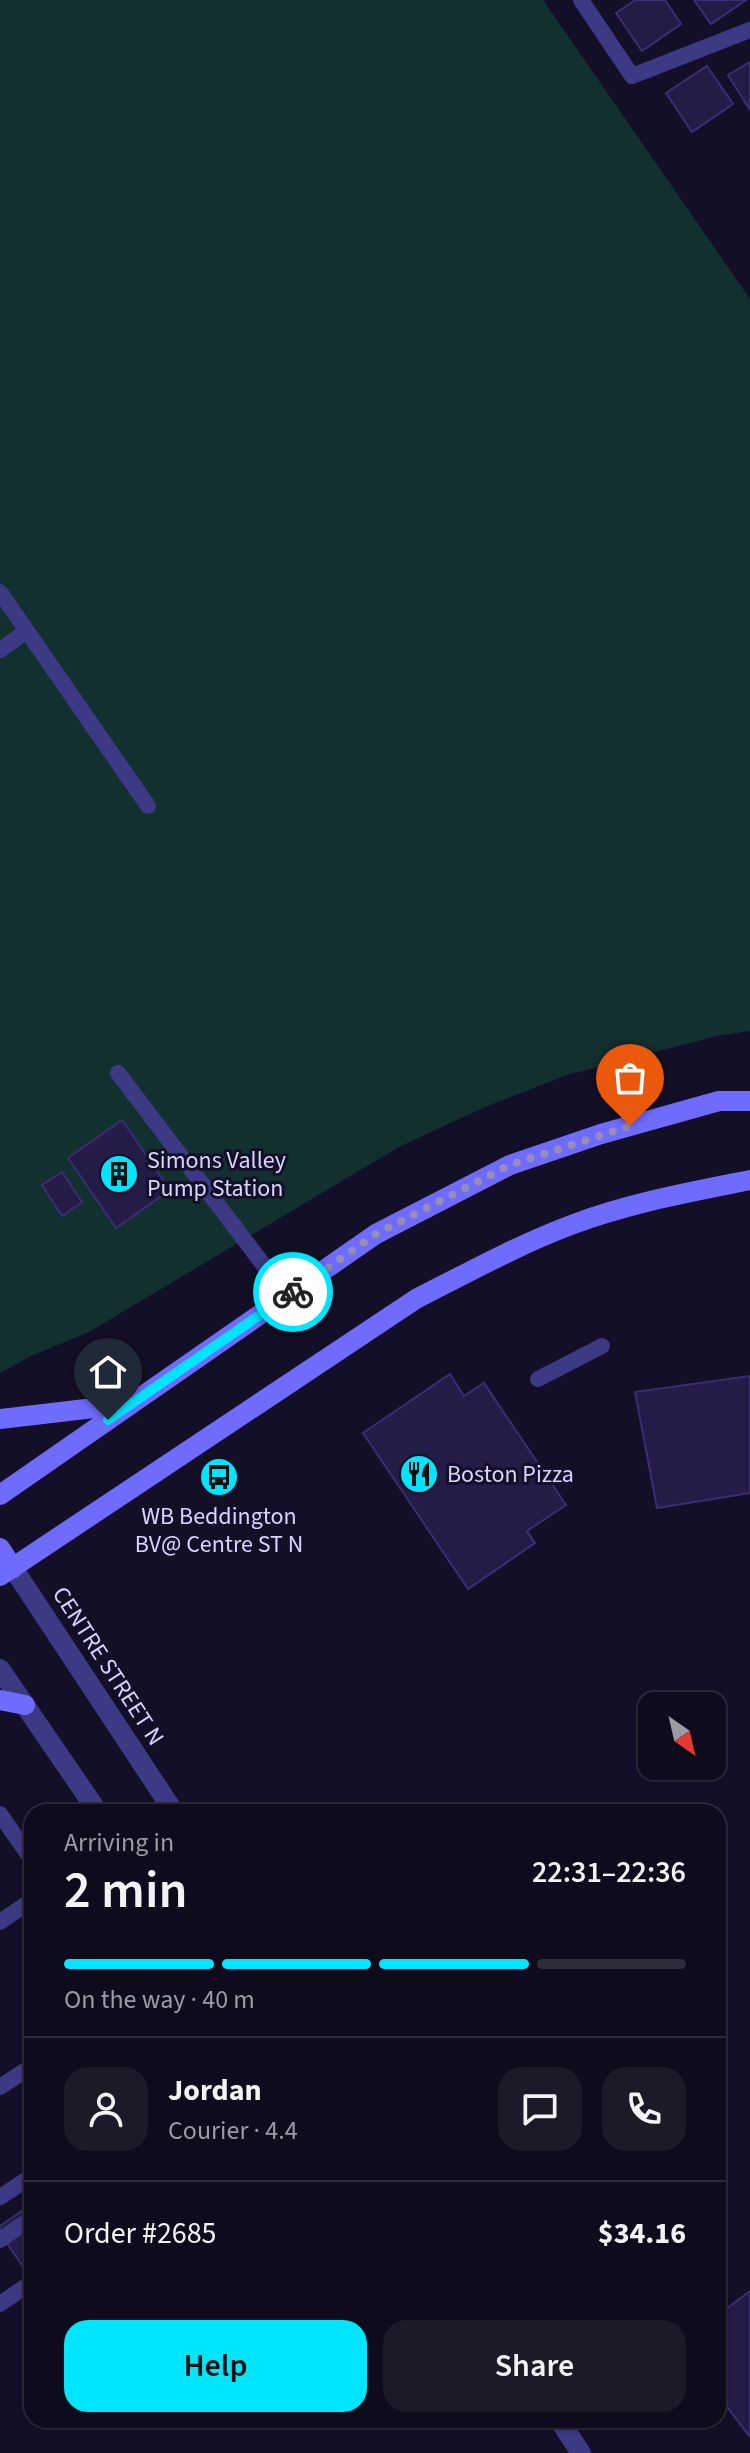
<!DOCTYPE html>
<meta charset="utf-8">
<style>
body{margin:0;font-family:"Source Sans 3",sans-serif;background:#1c1929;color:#f1f3f6;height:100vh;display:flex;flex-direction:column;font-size:30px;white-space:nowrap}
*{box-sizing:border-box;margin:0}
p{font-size:26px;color:#9b9ba3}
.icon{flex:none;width:44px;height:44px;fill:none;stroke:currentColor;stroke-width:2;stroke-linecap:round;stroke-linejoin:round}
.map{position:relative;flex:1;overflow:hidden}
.panel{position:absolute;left:24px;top:1804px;width:702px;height:624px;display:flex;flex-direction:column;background:#0e0b1c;border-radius:24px;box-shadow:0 2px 6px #0004,0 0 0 2px #2e2b3b}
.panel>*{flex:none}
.needle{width:52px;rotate:146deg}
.controls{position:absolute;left:638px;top:1692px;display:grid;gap:16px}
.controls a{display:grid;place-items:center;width:88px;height:88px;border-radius:16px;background:#0e0b1c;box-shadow:0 2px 6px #0004,0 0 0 2px #2e2b3b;font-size:40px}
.pin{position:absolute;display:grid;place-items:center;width:68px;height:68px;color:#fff;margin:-82px -34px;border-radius:50% 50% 50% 0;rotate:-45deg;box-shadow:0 0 8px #0007}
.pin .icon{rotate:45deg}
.courier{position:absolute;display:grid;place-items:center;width:80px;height:80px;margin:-40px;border:6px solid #00e5ff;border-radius:50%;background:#fff;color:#222;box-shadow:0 2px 10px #0007}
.summary em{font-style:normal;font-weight:600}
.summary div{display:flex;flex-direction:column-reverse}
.summary{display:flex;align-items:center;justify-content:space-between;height:136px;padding:0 40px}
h1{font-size:52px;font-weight:600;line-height:60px}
.bar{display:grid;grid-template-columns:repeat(4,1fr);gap:12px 8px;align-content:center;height:96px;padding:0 40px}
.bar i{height:10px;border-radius:6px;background:#2e2b3b}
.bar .on{background:#00e5ff}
.bar p{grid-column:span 4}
.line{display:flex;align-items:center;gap:20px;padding:0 40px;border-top:2px solid #2e2b3b}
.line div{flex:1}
.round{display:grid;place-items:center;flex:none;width:84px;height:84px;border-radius:24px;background:#1c1929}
.button{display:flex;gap:16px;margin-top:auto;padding:16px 40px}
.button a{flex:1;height:92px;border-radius:24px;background:#00e5ff;color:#111;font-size:32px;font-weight:600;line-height:92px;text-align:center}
.button a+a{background:#1c1929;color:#f1f3f6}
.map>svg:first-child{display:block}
.green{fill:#12302f}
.building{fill:#241b47;stroke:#3b2d73;stroke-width:2}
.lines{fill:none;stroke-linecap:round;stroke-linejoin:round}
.service{stroke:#3d3a85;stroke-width:16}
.tertiary{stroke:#3d3a85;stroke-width:20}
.secondary{stroke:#6f6bff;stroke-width:20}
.done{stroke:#948fb3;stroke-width:8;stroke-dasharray:0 14.4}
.route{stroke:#00e5ff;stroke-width:10}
.labels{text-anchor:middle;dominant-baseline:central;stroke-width:6;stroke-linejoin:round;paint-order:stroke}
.poi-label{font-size:24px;fill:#d9d4ff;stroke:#130f26;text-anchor:start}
.street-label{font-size:24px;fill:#d9d4ff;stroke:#130f26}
</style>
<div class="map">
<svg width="750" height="2453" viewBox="0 0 750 2453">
<rect width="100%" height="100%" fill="#130f26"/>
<polygon class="green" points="0,0 543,0 750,299 750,1031 717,1036 567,1075 485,1107 399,1147 89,1332 31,1356 0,1373"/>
<g class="building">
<polygon points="635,0 665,0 681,24 642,51 616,13"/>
<polygon points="694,0 746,0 711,24"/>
<polygon points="750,62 750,110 728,75"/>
<polygon points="707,66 733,104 692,132 666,93"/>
<polygon points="122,1120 170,1190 116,1228 68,1158"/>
<polygon points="62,1172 82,1202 62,1216 42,1185"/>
<polygon points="450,1374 464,1396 484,1383 566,1505 527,1531 535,1543 468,1589 363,1433"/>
<polygon points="750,1376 750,1493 657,1508 635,1392"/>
<polygon points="32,2204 32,2280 0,2233 0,2226"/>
<polygon points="750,2291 750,2437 718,2395 718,2315"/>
</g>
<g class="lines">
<g class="service">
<polyline points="581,0 632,76 750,30"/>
<polyline points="0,592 148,806"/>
<polyline points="0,650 27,631"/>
<polyline points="118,1073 287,1296"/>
<polyline points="538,1379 602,1346"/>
<polyline points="0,1814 32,1860"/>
<polyline points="0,1922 32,1900"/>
<polyline points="0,2087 32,2066"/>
<polyline points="0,2197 32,2176"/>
<polyline points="0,2240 32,2218"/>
<polyline points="0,2304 32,2282"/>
</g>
<g class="tertiary">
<polyline points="13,1568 174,1812"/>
<polyline points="0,1669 98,1812"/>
<polyline points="559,2420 581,2453"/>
</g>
<g class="secondary">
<polyline points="0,1419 128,1404"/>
<polyline points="0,1495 376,1234 510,1165 601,1134 719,1101 750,1101"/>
<polyline points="0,1548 13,1568"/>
<path d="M 0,1576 L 416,1299 C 467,1273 518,1245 571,1225 C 629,1203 690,1192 750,1180"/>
<polyline points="0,1700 25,1705"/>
</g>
</g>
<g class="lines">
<polyline class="done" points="293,1292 376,1234 510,1165 630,1126"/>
<polyline class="route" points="108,1420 293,1292"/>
</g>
<defs>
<g id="building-disc" transform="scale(2)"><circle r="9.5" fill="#00e5ff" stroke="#130f26"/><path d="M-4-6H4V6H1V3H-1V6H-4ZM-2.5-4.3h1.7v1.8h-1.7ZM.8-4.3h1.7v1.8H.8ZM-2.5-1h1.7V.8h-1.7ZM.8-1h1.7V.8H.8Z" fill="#111"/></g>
<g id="restaurant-disc" transform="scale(2)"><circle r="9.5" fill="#00e5ff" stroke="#130f26"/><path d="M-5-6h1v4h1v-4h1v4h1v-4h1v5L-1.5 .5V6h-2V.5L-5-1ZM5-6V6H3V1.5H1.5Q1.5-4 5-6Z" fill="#111"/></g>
<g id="bus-disc" transform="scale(2)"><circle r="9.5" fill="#00e5ff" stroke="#130f26"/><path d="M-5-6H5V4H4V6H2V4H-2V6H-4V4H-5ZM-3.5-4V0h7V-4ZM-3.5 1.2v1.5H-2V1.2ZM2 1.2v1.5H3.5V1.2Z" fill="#111"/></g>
</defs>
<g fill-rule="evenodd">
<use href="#building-disc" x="119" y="1174"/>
<use href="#restaurant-disc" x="419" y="1474"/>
<use href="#bus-disc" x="219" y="1477"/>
</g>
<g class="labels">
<g class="poi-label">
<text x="147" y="1160">Simons Valley<tspan x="147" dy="28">Pump Station</tspan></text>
<text x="447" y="1474">Boston Pizza</text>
<text x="219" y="1516" text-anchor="middle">WB Beddington<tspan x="219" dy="28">BV@ Centre ST N</tspan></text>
</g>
<g class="street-label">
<text transform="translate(108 1666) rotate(57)">CENTRE STREET N</text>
</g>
</g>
</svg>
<div class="controls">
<a><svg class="needle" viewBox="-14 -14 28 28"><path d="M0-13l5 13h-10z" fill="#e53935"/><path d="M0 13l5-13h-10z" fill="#9b9ba3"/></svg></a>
</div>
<div class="pin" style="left:630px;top:1126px;background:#ea580c"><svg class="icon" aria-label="bag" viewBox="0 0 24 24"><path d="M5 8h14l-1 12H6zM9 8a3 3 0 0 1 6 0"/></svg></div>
<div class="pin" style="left:108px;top:1420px;background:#1f2937"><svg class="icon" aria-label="home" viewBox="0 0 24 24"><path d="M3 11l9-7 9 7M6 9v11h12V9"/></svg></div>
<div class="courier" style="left:293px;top:1292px"><svg class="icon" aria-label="bike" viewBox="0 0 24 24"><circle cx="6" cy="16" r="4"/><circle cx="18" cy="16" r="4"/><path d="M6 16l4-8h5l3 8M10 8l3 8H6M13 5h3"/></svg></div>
<section class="panel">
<div class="summary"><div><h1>2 min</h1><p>Arriving in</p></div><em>22:31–22:36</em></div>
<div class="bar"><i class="on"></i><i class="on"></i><i class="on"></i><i></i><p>On the way · 40 m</p></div>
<div class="line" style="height:144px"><a class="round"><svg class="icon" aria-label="person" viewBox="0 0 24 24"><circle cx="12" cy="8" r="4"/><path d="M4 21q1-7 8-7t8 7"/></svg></a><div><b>Jordan</b><p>Courier · 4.4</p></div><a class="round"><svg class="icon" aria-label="chat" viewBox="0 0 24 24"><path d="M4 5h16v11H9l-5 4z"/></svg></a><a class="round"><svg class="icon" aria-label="phone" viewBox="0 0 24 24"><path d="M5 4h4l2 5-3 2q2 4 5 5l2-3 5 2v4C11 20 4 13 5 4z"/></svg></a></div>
<div class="line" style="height:104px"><div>Order #2685</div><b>$34.16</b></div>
<div class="button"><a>Help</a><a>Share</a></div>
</section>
</div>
